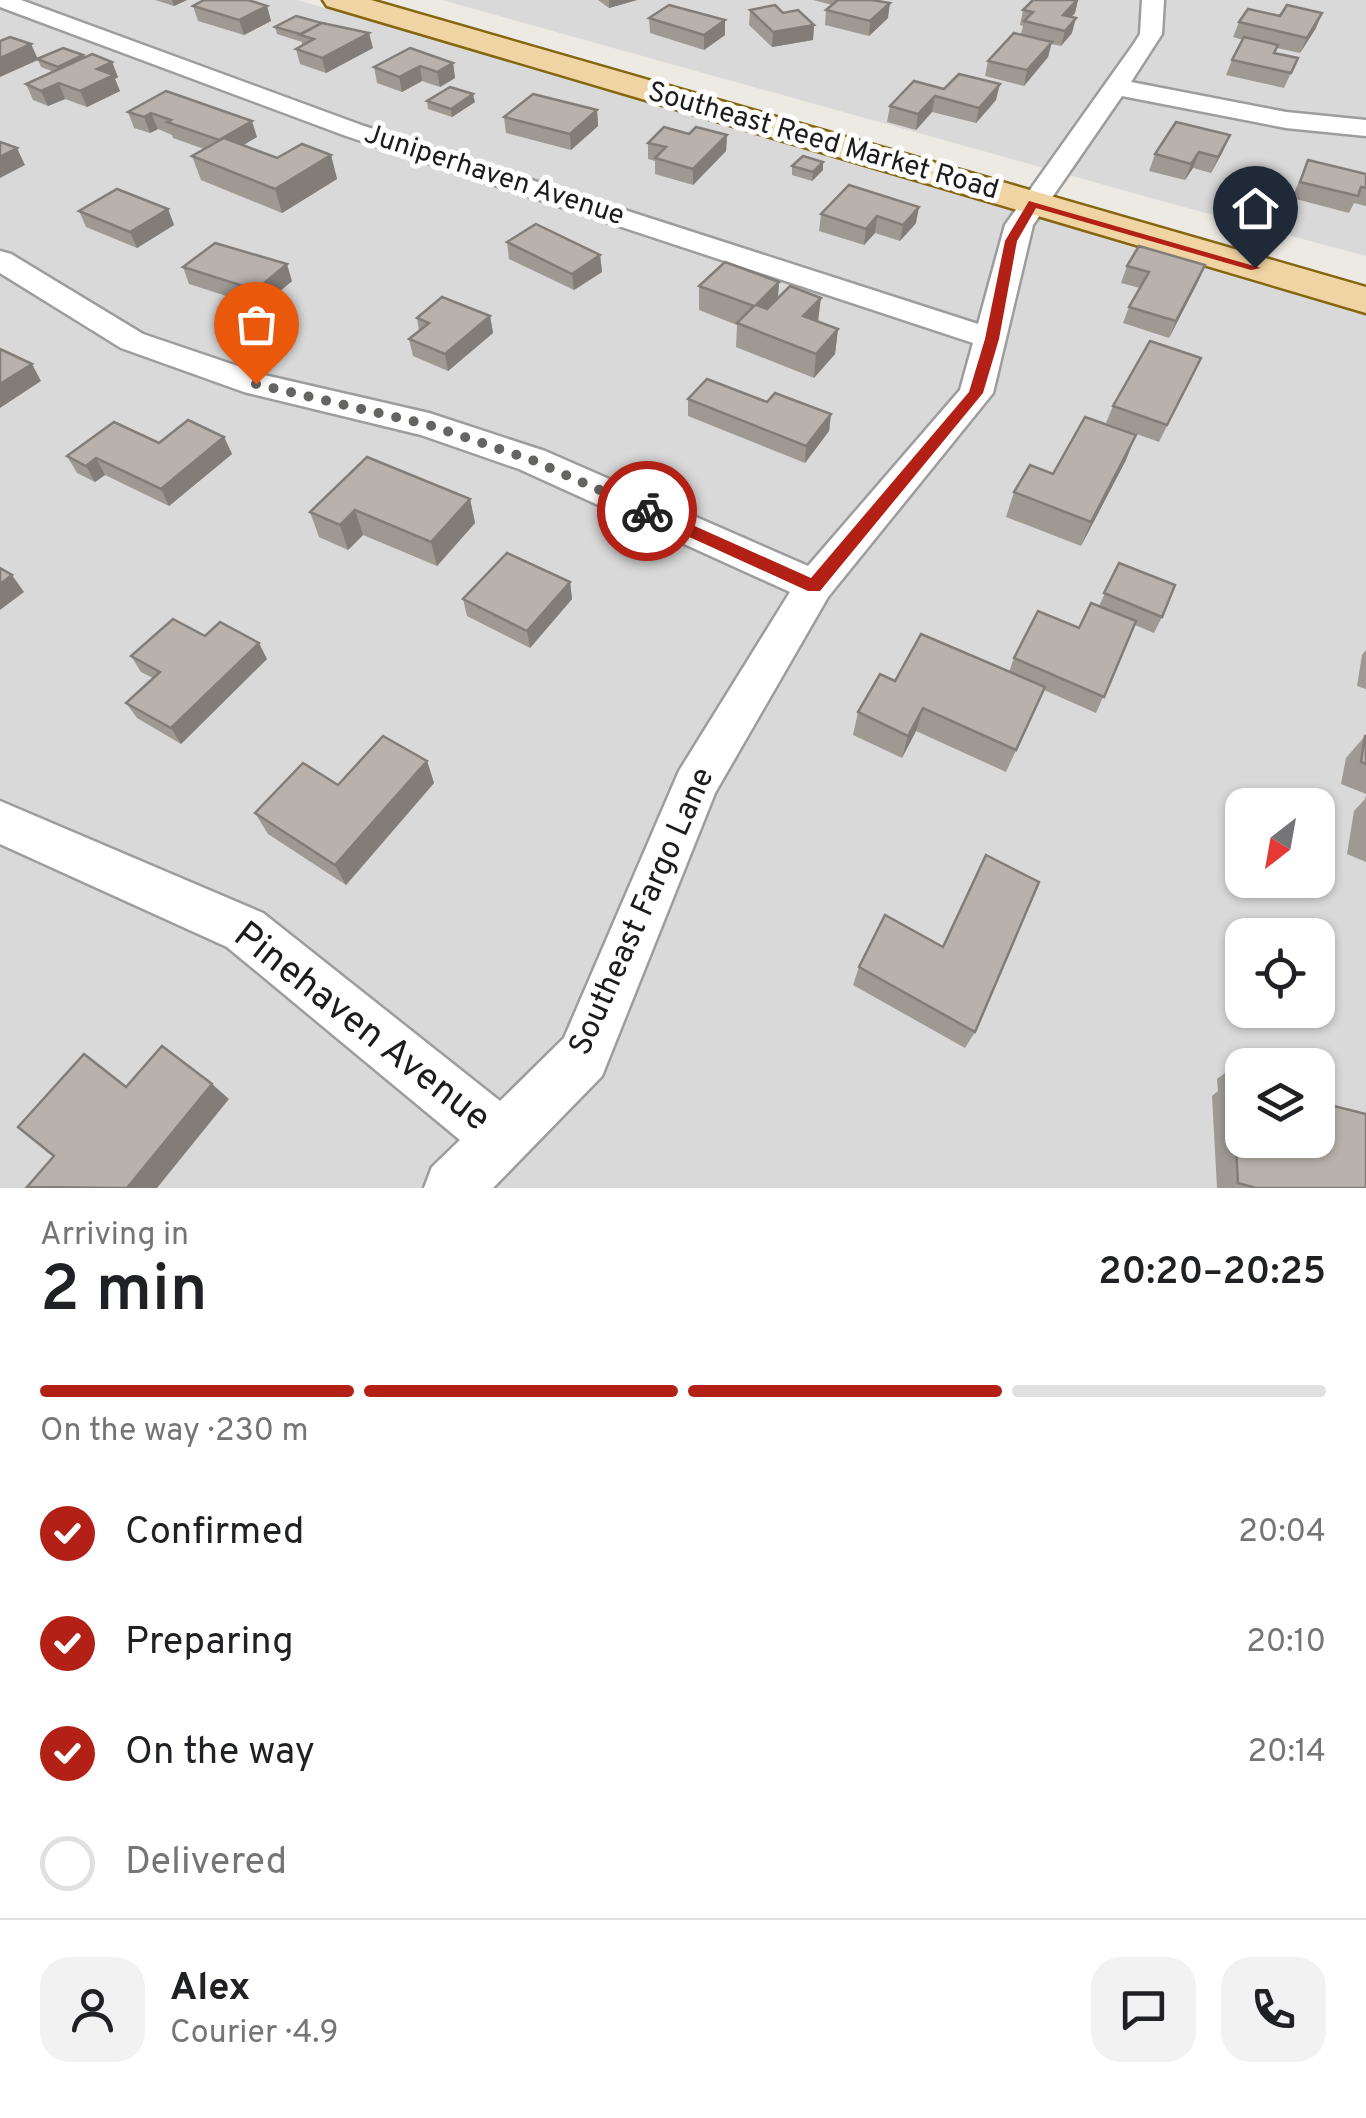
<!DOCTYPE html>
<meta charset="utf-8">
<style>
body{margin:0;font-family:Overpass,sans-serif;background:#f2f2f2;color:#202124;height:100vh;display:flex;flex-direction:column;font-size:38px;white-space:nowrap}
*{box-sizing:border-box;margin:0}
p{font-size:32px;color:#757577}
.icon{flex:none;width:55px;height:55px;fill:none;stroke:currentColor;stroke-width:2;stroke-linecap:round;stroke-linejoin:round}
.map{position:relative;height:1188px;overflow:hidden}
.side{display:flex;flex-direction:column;background:#fff;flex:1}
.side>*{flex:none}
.needle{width:65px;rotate:211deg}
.buttons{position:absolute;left:1225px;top:788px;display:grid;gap:20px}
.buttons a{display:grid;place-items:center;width:110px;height:110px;border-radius:20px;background:#fff;box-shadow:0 2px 8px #0004;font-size:50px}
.pin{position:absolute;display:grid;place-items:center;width:85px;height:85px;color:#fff;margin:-102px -42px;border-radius:50% 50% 50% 0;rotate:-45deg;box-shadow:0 0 10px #0007}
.pin .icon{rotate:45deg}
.courier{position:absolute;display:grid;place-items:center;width:100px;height:100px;margin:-50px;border:8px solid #b22016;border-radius:50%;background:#fff;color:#222;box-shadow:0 2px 12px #0007}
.head em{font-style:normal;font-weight:600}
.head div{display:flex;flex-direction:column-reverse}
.head{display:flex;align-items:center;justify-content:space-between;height:170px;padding:0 40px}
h1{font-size:65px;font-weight:600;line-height:75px}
.bar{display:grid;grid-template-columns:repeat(4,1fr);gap:15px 10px;align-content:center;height:120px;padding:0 40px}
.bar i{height:12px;border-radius:8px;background:#e0e0e0}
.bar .active{background:#b22016}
.bar p{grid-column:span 4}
.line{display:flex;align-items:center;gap:25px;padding:0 40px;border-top:2px solid #e0e0e0}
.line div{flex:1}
.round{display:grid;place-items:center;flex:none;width:105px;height:105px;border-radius:30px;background:#f2f2f2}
ol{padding:0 40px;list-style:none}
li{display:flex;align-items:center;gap:30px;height:110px}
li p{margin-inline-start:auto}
li .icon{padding:10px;border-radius:50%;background:#b22016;color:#fff;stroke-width:4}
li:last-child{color:#757577}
li i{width:55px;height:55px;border:5px solid #e0e0e0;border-radius:50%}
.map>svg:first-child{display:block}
.residential{fill:#dad9d9;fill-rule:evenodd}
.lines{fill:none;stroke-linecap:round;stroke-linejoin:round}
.street-casing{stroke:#9d9d9d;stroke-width:5}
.primary-casing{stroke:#846510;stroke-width:5}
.street{fill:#fff;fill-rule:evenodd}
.primary{fill:#f1d4a3;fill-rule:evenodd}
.wall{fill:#9f9994}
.shaded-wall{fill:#827d78}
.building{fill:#b9b2ac;stroke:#827d78;stroke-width:2.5}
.route{fill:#b22016}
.done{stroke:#656462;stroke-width:10;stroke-dasharray:0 18}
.labels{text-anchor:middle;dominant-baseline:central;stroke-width:10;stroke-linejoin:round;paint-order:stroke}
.far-street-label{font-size:28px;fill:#1c1c1c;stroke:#fff}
.street-label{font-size:32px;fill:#1c1c1c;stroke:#fff}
.near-street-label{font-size:38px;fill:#1c1c1c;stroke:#fff}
</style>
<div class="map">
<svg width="1366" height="1188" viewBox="0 0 1366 1188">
<rect width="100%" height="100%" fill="#eceae3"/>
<g class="residential">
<path d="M 12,0 L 297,0 L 1366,310 L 1366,1188 L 0,1188 L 0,5 ZM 1242,805 L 1318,805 L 1318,880 L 1242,880 ZM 1242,935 L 1318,935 L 1318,1010 L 1242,1010 ZM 1242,1065 L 1318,1065 L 1318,1140 L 1242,1140 Z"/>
<polygon points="442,0 1366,0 1366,256 1169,203"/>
</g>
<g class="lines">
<g class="street-casing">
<polygon id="street" points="0,0 21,0 364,126 978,324 1005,225 1133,45 1140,34 1142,0 1164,0 1162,34 1131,82 1286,112 1366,120 1366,136 1286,128 1122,96 1033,225 993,393 828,597 715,793 602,1076 493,1188 424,1188 432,1167 460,1140 227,947 0,844 0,801 263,913 500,1101 564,1038 679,771 790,592 519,469 421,435 244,392 121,348 0,273 0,251 11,254 143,334 264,375 429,413 545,451 808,566 960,390 973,343 346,136 0,7"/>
</g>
<g class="primary-casing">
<polygon id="primary" points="323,0 371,0 1366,287 1366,313 327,6"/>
</g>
<use href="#street" class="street"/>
<use href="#primary" class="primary"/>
</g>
<g class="wall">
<polygon points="155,0 187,0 174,6"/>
<polygon points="598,0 637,0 609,8"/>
<polygon points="813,0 872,0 888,18 869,36 825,25 826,10 832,5"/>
<polygon points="1033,0 1078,0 1075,13 1071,17 1072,33 1061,46 1051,44 1048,57 1024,86 985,76 988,61 1021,34 1023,26 1020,25 1023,10"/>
<polygon points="193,6 267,6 271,21 244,35 198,21"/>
<polygon points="750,10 783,13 814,25 813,40 772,47 749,25"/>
<polygon points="649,18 725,35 704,50 650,33"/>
<polygon points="1239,22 1316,28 1300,53 1277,48 1275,53 1298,58 1284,88 1226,75 1232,60 1243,40 1233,37"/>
<polygon points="275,27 373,48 326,73 300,64 296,49 302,45 302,42 277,34"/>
<polygon points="4,39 31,44 38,59 83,55 85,58 112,62 118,77 115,79 120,91 87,107 65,99 48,106 33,100 26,84 54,72 41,67 38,60"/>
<polygon points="453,63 455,78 440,87 422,81 402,92 377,83 374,67"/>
<polygon points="944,89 996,100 976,123 932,112 916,130 887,122 890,106"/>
<polygon points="166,91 257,137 243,145 277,158 331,155 337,179 282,213 201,180 192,156 204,149 173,138 172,135 158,129 150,133 134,128 128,112"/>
<polygon points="427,101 475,102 452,117 428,109"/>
<polygon points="597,110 598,126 571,150 506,133 504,117"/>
<polygon points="689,134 727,135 726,151 693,185 655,174 655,161 648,159 648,143"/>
<polygon points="1223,151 1211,173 1193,168 1185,180 1149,171 1155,154"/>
<polygon points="1308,160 1366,174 1366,206 1354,203 1349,213 1292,198"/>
<polygon points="792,166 823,170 812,181 792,175"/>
<polygon points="849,185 916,223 900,241 875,233 864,245 819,231 821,214"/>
<polygon points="168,209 174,225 137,248 86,227 79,211"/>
<polygon points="507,242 600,255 602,272 574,290 509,259"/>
<polygon points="1205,265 1169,338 1123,323 1129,307 1140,288 1121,283 1127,266"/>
<polygon points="183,267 292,281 261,307 189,284"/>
<polygon points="779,282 778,299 818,322 838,329 835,354 814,378 736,347 737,325 699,310 699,286"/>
<polygon points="490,316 493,333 448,371 413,356 409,339 419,331 417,318"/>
<polygon points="1201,358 1159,442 1106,423 1113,406"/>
<polygon points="688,399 767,402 831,414 829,431 805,463 688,416"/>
<polygon points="224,437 232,454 169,506 105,475 95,482 77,473 67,456 159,443"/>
<polygon points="1126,460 1081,546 1006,517 1014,492 1053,474"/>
<polygon points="470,499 475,523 437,566 363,535 348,550 319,537 310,512"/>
<polygon points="1119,563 1162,617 1154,633 1135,625 1096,713 1044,690 1006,772 916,731 902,758 853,735 858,712 1009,672 1014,658 1079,628 1099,606"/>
<polygon points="570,582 572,599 530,648 467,616 463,599"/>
<polygon points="205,636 267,659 181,744 137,718 126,703 153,678 141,672 131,656"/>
<polygon points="1366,650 1366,689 1357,686 1362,655"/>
<polygon points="1365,736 1366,736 1366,794 1341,784 1346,758"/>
<polygon points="427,761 434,783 346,885 268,834 255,813 338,785"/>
<polygon points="1366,795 1366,862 1347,854 1354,811 1365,799"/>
<polygon points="943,947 975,1032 965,1048 853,985 859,967"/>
<polygon points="1237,1064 1366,1188 1217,1188 1212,1096 1218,1091 1217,1079"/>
</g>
<g class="shaded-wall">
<polygon points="172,0 187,0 174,6"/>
<polygon points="609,0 637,0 609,8"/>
<polygon points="1077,0 1078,0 1075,13 1060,30 1063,15"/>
<polygon points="890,3 888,18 869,36 870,21"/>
<polygon points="267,6 271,21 244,35 239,20"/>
<polygon points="1322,13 1316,28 1300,53 1307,38"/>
<polygon points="1076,18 1072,33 1061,46 1065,31"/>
<polygon points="725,20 725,35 704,50 704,35"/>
<polygon points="814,25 813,40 772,47 773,32"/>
<polygon points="369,33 373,48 326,73 322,58"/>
<polygon points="1052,42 1048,57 1024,86 1027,70"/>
<polygon points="31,44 38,60 0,77 0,58"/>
<polygon points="83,55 87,63 62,75 58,67"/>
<polygon points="112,62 118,77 115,79 120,91 87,107 80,91 97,69"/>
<polygon points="453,63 455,78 440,87 437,72"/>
<polygon points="420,66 422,81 402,92 399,77"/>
<polygon points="59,83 65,99 48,106 41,91"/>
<polygon points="1000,84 996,100 976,123 979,108"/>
<polygon points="473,94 475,102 452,117 451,109"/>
<polygon points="935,96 932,112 916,130 918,114"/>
<polygon points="597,110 598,126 571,150 570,134"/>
<polygon points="151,113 158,129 150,133 144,117"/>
<polygon points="252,121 257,137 225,156 219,140"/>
<polygon points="727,135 726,151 693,185 693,169"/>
<polygon points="1230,135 1223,151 1211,173 1218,157"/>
<polygon points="17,148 25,165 0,178 0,157"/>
<polygon points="1199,152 1193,168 1185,180 1191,164"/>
<polygon points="331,155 337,179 282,213 275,189"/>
<polygon points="823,162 823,170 812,181 813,172"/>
<polygon points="919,207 916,223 900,241 903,225"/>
<polygon points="168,209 174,225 137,248 130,232"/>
<polygon points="877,216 875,233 864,245 866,229"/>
<polygon points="600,255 602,272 574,290 572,274"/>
<polygon points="287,264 292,281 261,307 256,290"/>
<polygon points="1205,265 1198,282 1169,338 1176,321"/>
<polygon points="779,282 777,307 755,330 756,305"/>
<polygon points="821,298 818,322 803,316"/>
<polygon points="490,316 493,333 448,371 445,354"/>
<polygon points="838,329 835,354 814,378 816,354"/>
<polygon points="32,364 41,381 0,408 0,384"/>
<polygon points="831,414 829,431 805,463 806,446"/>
<polygon points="1136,435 1126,460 1081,546 1091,522"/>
<polygon points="224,437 232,454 169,506 161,489"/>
<polygon points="96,458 105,475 95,482 86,466"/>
<polygon points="470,499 475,523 437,566 431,542"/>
<polygon points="355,510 363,535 348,550 340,525"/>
<polygon points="12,575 24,592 0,610 0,584"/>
<polygon points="570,582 572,599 530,648 527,631"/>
<polygon points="259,643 267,659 181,744 171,728"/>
<polygon points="923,708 916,731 902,758 908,736"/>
<polygon points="427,761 434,783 346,885 335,865"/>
<polygon points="212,1084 229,1099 157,1188 127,1188"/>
</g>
<g class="building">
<polygon points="204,0 248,0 267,6 239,20 193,6"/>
<polygon points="838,0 872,0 890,3 870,21 826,10"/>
<polygon points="1033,0 1077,0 1063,15 1076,18 1065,31 1024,21 1033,12 1023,10"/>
<polygon points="669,5 725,20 704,35 649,18"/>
<polygon points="775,5 783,13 798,10 814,25 773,32 750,10"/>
<polygon points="1287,5 1322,13 1307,38 1239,22 1248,9 1280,16"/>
<polygon points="296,16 322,23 300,34 275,27"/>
<polygon points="322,23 369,33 322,58 296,49 314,39 300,35"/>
<polygon points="1014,33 1052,42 1027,70 988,61"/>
<polygon points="10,37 31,44 0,58 0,41"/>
<polygon points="1244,37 1278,45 1274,53 1298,58 1291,73 1232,60"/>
<polygon points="63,48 83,55 58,67 37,59"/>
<polygon points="410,48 453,63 437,72 420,66 399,77 374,67"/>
<polygon points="92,54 112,62 97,69 114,75 80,91 59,83 41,91 26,84"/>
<polygon points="959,74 1000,84 979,108 935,96 918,114 890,106 914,81 944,89"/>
<polygon points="450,87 473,94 451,109 427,101"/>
<polygon points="166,91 252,121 219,140 167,122 171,120 151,113 144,117 128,112"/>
<polygon points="533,94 597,110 570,134 504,117"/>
<polygon points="1176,122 1230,135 1218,157 1199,152 1191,164 1155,154"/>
<polygon points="664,127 689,134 696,127 727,135 693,169 655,158 666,147 648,143"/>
<polygon points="224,138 277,158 302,144 331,155 275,189 192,156"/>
<polygon points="0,142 17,148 0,157"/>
<polygon points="803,156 823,162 813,172 792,166"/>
<polygon points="1308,160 1366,174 1366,188 1361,187 1358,196 1300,182"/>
<polygon points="849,185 919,207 903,225 877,216 866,229 821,214"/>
<polygon points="117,189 168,209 130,232 79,211"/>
<polygon points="536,224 600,255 572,274 507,242"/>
<polygon points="215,243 287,264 256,290 183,267"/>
<polygon points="1139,246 1205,265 1176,321 1129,307 1149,272 1127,266"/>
<polygon points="725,262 779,282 756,305 767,309 790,286 821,298 803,316 838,329 816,354 737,323 754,306 699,286"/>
<polygon points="442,297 490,316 445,354 409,339 429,323 417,318"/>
<polygon points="1150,341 1201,358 1167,425 1113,406"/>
<polygon points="0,349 32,364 0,384"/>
<polygon points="707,379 767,402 775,393 831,414 806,446 688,399"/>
<polygon points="1085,417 1136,435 1091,522 1014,492 1030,465 1053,474"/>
<polygon points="188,420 224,437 161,489 96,458 86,466 67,456 114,422 159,443"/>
<polygon points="367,457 470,499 431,542 355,510 340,525 310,512"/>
<polygon points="507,553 570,582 527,631 463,599"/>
<polygon points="1119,563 1175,585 1162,617 1104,593"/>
<polygon points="0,568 12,575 0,584"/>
<polygon points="1091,603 1136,621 1104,697 1014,658 1038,611 1079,628"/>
<polygon points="173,619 205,636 220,622 259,643 171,728 126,703 160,672 131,656"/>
<polygon points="921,634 1045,687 1016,750 923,708 908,736 858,712 880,674 895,681"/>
<polygon points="383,736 427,761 335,865 255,813 303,763 338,785"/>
<polygon points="1365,736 1366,736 1366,764 1361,762"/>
<polygon points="986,855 1039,882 975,1032 859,967 885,915 943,947"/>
<polygon points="162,1046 212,1084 127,1188 27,1187 54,1156 18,1127 84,1054 126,1087"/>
<polygon points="1237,1064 1242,1065 1242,1140 1318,1140 1318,1102 1366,1114 1366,1188 1256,1188 1238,1183 1232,1080 1238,1082"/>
</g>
<polygon class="route" points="1029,201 1261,268 1251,270 1036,208 1017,241 999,339 983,393 820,591 808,591 641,515 641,507 652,507 811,578 969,392 985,339 1005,241"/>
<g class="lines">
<polyline class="done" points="256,384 429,425 532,460 647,511"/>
</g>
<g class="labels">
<g class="far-street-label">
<text transform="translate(823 142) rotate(16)">Southeast Reed Market Road</text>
<text transform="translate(494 176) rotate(18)">Juniperhaven Avenue</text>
</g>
<g class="street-label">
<text transform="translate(643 912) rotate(-66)">Southeast Fargo Lane</text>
</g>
<g class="near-street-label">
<text transform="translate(361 1028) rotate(38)">Pinehaven Avenue</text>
</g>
</g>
</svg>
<div class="buttons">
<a><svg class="needle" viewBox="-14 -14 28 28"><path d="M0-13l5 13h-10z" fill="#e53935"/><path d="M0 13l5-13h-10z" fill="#757577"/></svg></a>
<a><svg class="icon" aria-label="locate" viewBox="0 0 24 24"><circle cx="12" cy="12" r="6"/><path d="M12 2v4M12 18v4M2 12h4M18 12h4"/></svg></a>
<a><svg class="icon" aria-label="layers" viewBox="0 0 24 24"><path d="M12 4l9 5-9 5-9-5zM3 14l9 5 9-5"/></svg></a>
</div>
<div class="pin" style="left:256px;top:384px;background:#ea580c"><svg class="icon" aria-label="bag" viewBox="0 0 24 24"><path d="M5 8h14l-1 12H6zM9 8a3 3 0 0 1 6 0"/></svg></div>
<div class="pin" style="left:1255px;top:268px;background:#1f2937"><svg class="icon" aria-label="home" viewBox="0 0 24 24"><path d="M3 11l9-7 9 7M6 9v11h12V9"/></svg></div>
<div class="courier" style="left:647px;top:511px"><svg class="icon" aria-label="bike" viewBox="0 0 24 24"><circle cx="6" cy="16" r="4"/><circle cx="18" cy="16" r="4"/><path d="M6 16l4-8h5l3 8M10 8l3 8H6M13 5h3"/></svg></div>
</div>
<section class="side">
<div class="head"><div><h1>2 min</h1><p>Arriving in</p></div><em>20:20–20:25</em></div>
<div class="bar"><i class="active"></i><i class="active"></i><i class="active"></i><i></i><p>On the way · 230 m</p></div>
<ol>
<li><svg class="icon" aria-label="check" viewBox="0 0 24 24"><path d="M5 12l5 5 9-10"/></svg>Confirmed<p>20:04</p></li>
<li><svg class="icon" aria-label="check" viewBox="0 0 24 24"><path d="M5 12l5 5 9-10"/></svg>Preparing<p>20:10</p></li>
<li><svg class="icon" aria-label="check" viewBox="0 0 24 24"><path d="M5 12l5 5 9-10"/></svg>On the way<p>20:14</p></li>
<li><i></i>Delivered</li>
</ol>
<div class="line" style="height:180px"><a class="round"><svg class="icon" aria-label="person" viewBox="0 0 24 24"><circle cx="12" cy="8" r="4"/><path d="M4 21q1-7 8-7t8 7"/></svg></a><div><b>Alex</b><p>Courier · 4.9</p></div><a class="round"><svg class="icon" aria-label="chat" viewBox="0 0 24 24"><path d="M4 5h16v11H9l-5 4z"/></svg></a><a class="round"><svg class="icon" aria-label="phone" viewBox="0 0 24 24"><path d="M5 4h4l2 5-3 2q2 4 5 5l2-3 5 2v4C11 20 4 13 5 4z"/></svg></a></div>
</section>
